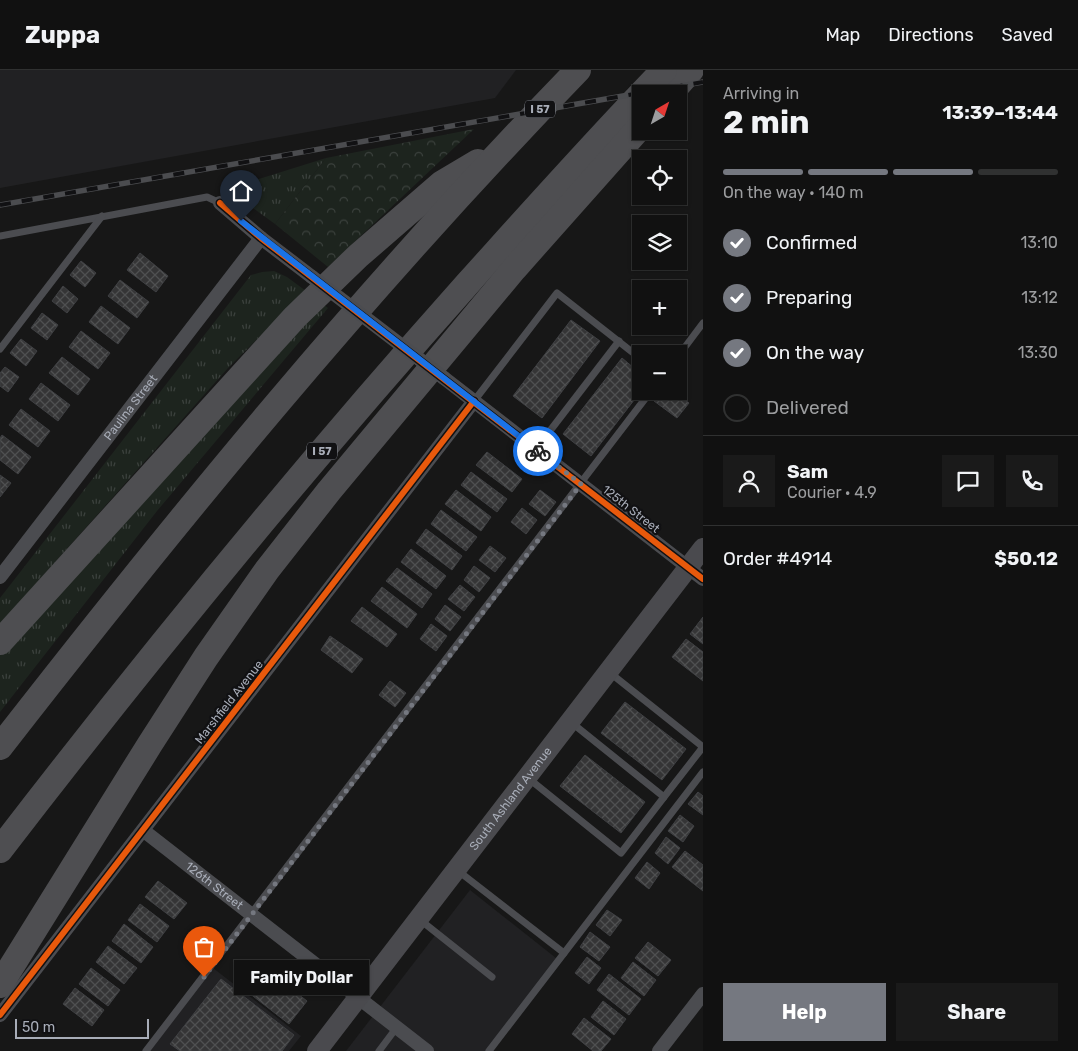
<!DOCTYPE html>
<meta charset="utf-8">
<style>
body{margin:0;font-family:Rubik,sans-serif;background:#1a1a1a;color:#f1f3f6;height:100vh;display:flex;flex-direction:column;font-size:19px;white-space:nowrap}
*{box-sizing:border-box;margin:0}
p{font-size:16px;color:#9c9d9f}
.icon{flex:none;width:28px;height:28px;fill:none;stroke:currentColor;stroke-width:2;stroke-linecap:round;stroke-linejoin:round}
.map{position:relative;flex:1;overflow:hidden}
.panel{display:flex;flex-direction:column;background:#111;width:375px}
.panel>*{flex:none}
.needle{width:32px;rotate:39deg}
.fabs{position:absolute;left:632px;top:15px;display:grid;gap:10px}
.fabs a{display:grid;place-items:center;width:55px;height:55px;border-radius:0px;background:#111;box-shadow:0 1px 4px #0004,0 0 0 1px #303131;font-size:25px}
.scale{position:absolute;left:15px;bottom:12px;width:134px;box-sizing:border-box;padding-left:5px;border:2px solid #a8adb8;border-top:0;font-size:14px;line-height:18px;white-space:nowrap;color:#a8adb8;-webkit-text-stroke:4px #111113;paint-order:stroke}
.pin{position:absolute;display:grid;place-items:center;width:42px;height:42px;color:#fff;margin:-51px -21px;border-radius:50% 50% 50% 0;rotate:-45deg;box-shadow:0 0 5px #0007}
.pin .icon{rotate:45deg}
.courier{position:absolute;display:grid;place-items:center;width:50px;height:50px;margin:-25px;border:4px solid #1a73e8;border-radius:50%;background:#fff;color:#222;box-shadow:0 1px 6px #0007}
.bubble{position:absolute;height:35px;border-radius:0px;background:#111;box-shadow:0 1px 4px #0004,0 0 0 1px #303131;font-size:16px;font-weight:700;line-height:35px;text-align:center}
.overview em{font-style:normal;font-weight:700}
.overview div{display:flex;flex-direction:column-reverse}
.overview{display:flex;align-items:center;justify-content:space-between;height:85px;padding:0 20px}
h1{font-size:32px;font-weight:700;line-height:38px}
.bar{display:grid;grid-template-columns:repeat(4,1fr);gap:8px 5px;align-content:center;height:60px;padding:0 20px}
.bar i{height:6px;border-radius:4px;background:#303131}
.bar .active{background:#757880}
.bar p{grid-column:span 4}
.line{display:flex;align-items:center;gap:12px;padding:0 20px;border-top:1px solid #303131}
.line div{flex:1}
.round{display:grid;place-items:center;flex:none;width:52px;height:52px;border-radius:0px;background:#1a1a1a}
ol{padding:0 20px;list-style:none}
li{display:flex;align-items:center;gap:15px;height:55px}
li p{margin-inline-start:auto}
li .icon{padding:5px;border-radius:50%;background:#757880;color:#fff;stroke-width:4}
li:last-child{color:#9c9d9f}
li i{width:28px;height:28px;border:2px solid #303131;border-radius:50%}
.cta{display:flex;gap:10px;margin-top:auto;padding:10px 20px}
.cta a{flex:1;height:58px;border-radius:0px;background:#757880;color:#fff;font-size:20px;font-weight:700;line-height:58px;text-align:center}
.cta a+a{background:#1a1a1a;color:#f1f3f6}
header{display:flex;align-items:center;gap:30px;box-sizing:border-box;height:70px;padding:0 25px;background:#111;border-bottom:1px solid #303131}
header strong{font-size:24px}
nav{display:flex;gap:28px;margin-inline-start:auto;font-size:18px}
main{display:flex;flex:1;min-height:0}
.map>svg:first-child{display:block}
.built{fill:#212123}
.grass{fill:url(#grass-tufts)}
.forest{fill:url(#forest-crowns)}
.building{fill:url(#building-cross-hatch);stroke:#3f4043}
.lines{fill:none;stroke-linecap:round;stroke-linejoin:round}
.lane{stroke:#4b4c50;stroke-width:7}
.street{stroke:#4b4c50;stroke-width:14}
.secondary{stroke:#4a4a4e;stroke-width:20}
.highway{stroke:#4e4e51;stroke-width:26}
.rail-casing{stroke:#4b4c4f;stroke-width:5.5}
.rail{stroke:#111113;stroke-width:4;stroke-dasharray:11;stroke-linecap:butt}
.street-bridge{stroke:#4b4c50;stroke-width:14}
.cycleway-casing{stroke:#111113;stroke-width:9}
.cycleway{stroke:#e8590c;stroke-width:6}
.done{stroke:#757880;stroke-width:5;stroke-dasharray:0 9}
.route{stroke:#1a73e8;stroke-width:6}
.labels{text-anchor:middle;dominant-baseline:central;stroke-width:4.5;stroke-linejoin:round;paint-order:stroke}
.shield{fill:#111113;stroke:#7b7e86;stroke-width:1}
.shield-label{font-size:11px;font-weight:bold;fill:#a8adb8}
.street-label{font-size:12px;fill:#a8adb8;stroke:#111113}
</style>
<header>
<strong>Zuppa</strong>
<nav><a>Map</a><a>Directions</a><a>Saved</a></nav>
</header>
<main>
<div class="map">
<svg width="703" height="981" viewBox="0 0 703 981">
<defs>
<pattern id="grass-tufts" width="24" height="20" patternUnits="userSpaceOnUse" patternTransform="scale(1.25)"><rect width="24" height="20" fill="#1d241e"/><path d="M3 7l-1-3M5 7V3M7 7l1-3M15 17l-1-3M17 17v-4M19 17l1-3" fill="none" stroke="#3b413d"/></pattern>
<pattern id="forest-crowns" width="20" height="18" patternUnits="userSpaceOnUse" patternTransform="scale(1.25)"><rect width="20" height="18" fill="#1d241e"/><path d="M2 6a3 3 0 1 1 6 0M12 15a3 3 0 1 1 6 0" fill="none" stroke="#3b413d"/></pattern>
<pattern id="building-cross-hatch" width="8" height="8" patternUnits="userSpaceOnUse" patternTransform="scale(1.25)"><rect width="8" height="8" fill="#353536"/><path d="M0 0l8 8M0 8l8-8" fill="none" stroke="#4f5051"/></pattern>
</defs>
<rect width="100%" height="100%" fill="#171717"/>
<g class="built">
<polygon points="0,0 516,0 495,28 0,118"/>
<polygon points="470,820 561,892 492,981 346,981"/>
<polygon points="213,898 301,966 289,981 150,981"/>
</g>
<g class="grass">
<polygon points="326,88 275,154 227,119"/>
<polygon points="274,201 287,207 306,221 228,298 0,554 0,528 251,205 262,202"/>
<polygon points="320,232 328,238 157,441 0,642 0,584"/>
</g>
<polygon class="forest" points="474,59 328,197 275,154 326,88"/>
<g class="building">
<polygon points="140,183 168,206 156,222 127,200"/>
<polygon points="81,191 96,203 85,217 70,205"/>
<polygon points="120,210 149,232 137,248 108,226"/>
<polygon points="63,216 78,229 67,243 52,231"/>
<polygon points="101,236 130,258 118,274 89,252"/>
<polygon points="42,243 58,255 47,270 31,258"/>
<polygon points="571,250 600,271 542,348 513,326"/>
<polygon points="81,261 110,283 98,299 69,277"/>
<polygon points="21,269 37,281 26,296 10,283"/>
<polygon points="62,287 90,309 78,325 49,303"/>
<polygon points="622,288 641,304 641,321 591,386 563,364"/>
<polygon points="5,297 19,307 8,322 0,316 0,303"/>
<polygon points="41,313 70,335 58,351 29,329"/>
<polygon points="662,321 673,321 689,333 677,348 654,331"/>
<polygon points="21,339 50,361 38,377 9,355"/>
<polygon points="2,365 31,387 18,404 0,390 0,368"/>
<polygon points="487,382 522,409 512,422 476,395"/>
<polygon points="471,402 507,429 497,442 461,415"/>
<polygon points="0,405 11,413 0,427"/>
<polygon points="456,420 491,447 481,461 445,434"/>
<polygon points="540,420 556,432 545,446 529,434"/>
<polygon points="522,438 537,450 526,464 511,452"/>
<polygon points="441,440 477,467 466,481 431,454"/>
<polygon points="426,459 462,486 452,500 416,473"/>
<polygon points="490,476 506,488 495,502 479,490"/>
<polygon points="411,479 446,506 436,519 401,492"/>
<polygon points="474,496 490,508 479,522 464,510"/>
<polygon points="397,498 432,524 422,538 386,511"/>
<polygon points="460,515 475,527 464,541 448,529"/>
<polygon points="382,517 417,544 407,558 371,531"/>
<polygon points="445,535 461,547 450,561 435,549"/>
<polygon points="362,537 397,564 387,577 351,551"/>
<polygon points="703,547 703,574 690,564"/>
<polygon points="431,554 447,566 436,581 420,569"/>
<polygon points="330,566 363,589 352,603 321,580"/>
<polygon points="686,569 703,582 703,611 672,587"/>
<polygon points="390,611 406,623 395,637 379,625"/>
<polygon points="625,632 686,679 662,710 601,663"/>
<polygon points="585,685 645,732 621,763 560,716"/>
<polygon points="698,722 703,726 703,745 688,734"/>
<polygon points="680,745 694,756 683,772 668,761"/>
<polygon points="666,767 680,778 668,794 655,783"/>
<polygon points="685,781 703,795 703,821 672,797"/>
<polygon points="647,792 660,803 649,819 635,808"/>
<polygon points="158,811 187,833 174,849 145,827"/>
<polygon points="140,834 169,856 157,872 128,850"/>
<polygon points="607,840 622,850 610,866 596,855"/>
<polygon points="124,854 153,877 141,893 112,871"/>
<polygon points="590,862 610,877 599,891 580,877"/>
<polygon points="648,872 671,890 658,906 635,888"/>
<polygon points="108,876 137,898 124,914 96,892"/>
<polygon points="587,887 601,898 589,914 575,903"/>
<polygon points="633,892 656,910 644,926 621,908"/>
<polygon points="258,893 307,931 289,954 240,916"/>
<polygon points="91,898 120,920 108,936 79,914"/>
<polygon points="609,904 641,929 629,945 597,920"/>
<polygon points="221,909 294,965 282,981 180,981 170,974"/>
<polygon points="75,918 104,940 92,956 63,934"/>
<polygon points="603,931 626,949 614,965 591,947"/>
<polygon points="584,948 611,969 601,981 593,981 572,964"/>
</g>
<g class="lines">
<g class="lane">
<polyline points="0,166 207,127 220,133"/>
<polyline points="0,279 102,146"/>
<polyline points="679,285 703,253"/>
<polyline points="474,331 557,223 641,289"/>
<polyline points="536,379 619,271"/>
<polyline points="609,602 703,677 664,727"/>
<polyline points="528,708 621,783 664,727 572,653"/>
<polyline points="457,800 564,883"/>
<polyline points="419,849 492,907"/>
<polyline points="146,981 651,321"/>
<polyline points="379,981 397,957"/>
<polyline points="489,981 703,702"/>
</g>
<g class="street">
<polyline points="220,133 261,168 312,207"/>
<polyline points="444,308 703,509"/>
<path id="s1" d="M 0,507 L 261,168"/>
<path id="s2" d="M 144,761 L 427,981"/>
<polyline points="0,945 474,331"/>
<polyline points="659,981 703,924"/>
</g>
<path class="secondary" id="s3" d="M 317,981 L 703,478"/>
<g class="highway">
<polyline points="670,24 691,0"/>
<polyline points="0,572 295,247 358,186 441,114 478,92"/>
<path d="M 0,677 C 182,443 371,213 578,0"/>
<path d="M 0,780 C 150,585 305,396 469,212 C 533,141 597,69 664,0"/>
<polyline points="0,915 150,674 206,587 267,500 329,421 514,199 641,56"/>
</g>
<g class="rail-casing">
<polyline id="rail" points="0,135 703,12"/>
</g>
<use href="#rail" class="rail"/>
<polyline class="street-bridge" points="312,207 444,308"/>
<g class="cycleway-casing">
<g id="cycleway">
<polyline points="220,133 261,168 703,509"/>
<polyline points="0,945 474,331"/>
</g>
</g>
<use href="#cycleway" class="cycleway"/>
</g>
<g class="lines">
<polyline class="done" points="204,907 581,414 538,381"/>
<polyline class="route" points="241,151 538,381"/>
</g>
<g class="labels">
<g class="shield">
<rect x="525" y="30.5" width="30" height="17" rx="4"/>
<rect x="307" y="372.5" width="30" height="17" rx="4"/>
</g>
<g class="shield-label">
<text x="540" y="39">I 57</text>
<text x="322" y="381">I 57</text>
</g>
<g class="street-label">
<text stroke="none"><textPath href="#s1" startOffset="214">Paulina Street</textPath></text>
<text transform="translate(631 439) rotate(38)">125th Street</text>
<text transform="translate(229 632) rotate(-52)">Marshfield Avenue</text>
<text stroke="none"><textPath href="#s3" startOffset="318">South Ashland Avenue</textPath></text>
<text stroke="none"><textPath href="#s2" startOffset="89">126th Street</textPath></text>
</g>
</g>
</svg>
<div class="fabs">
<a><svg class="needle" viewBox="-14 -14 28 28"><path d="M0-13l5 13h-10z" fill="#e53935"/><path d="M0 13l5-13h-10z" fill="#9c9d9f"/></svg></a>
<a><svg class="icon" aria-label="locate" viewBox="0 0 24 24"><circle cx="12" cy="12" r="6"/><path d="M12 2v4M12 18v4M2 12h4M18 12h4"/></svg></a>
<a><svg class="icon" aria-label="layers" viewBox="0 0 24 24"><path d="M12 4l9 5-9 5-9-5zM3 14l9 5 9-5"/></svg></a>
<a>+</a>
<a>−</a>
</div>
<div class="scale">50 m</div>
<div class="pin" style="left:204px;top:907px;background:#ea580c"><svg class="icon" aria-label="bag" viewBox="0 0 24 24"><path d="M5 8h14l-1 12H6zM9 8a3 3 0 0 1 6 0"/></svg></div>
<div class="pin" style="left:241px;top:151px;background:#1f2937"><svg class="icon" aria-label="home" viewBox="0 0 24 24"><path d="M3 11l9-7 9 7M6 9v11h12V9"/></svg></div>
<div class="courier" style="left:538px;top:381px"><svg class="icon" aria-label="bike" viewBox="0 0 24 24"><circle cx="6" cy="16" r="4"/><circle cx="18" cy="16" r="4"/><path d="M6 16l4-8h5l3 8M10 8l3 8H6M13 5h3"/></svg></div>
<div class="bubble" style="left:234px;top:890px;width:135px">Family Dollar</div>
</div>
<section class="panel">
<div class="overview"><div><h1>2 min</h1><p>Arriving in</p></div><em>13:39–13:44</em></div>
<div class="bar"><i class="active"></i><i class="active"></i><i class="active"></i><i></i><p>On the way · 140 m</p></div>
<ol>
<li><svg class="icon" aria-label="check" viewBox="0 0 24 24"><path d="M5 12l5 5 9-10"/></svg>Confirmed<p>13:10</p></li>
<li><svg class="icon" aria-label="check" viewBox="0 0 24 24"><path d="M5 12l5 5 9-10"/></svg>Preparing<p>13:12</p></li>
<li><svg class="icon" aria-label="check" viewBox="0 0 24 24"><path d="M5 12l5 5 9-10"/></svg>On the way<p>13:30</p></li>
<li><i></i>Delivered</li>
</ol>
<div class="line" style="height:90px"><a class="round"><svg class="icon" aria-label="person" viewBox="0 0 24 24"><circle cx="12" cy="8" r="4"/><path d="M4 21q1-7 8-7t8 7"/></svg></a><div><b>Sam</b><p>Courier · 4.9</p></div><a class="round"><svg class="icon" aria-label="chat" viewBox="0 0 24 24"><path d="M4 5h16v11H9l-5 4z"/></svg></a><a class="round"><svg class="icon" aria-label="phone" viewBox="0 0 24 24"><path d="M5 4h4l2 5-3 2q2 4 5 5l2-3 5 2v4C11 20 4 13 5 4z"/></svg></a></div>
<div class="line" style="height:65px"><div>Order #4914</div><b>$50.12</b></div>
<div class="cta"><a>Help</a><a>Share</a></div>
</section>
</main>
